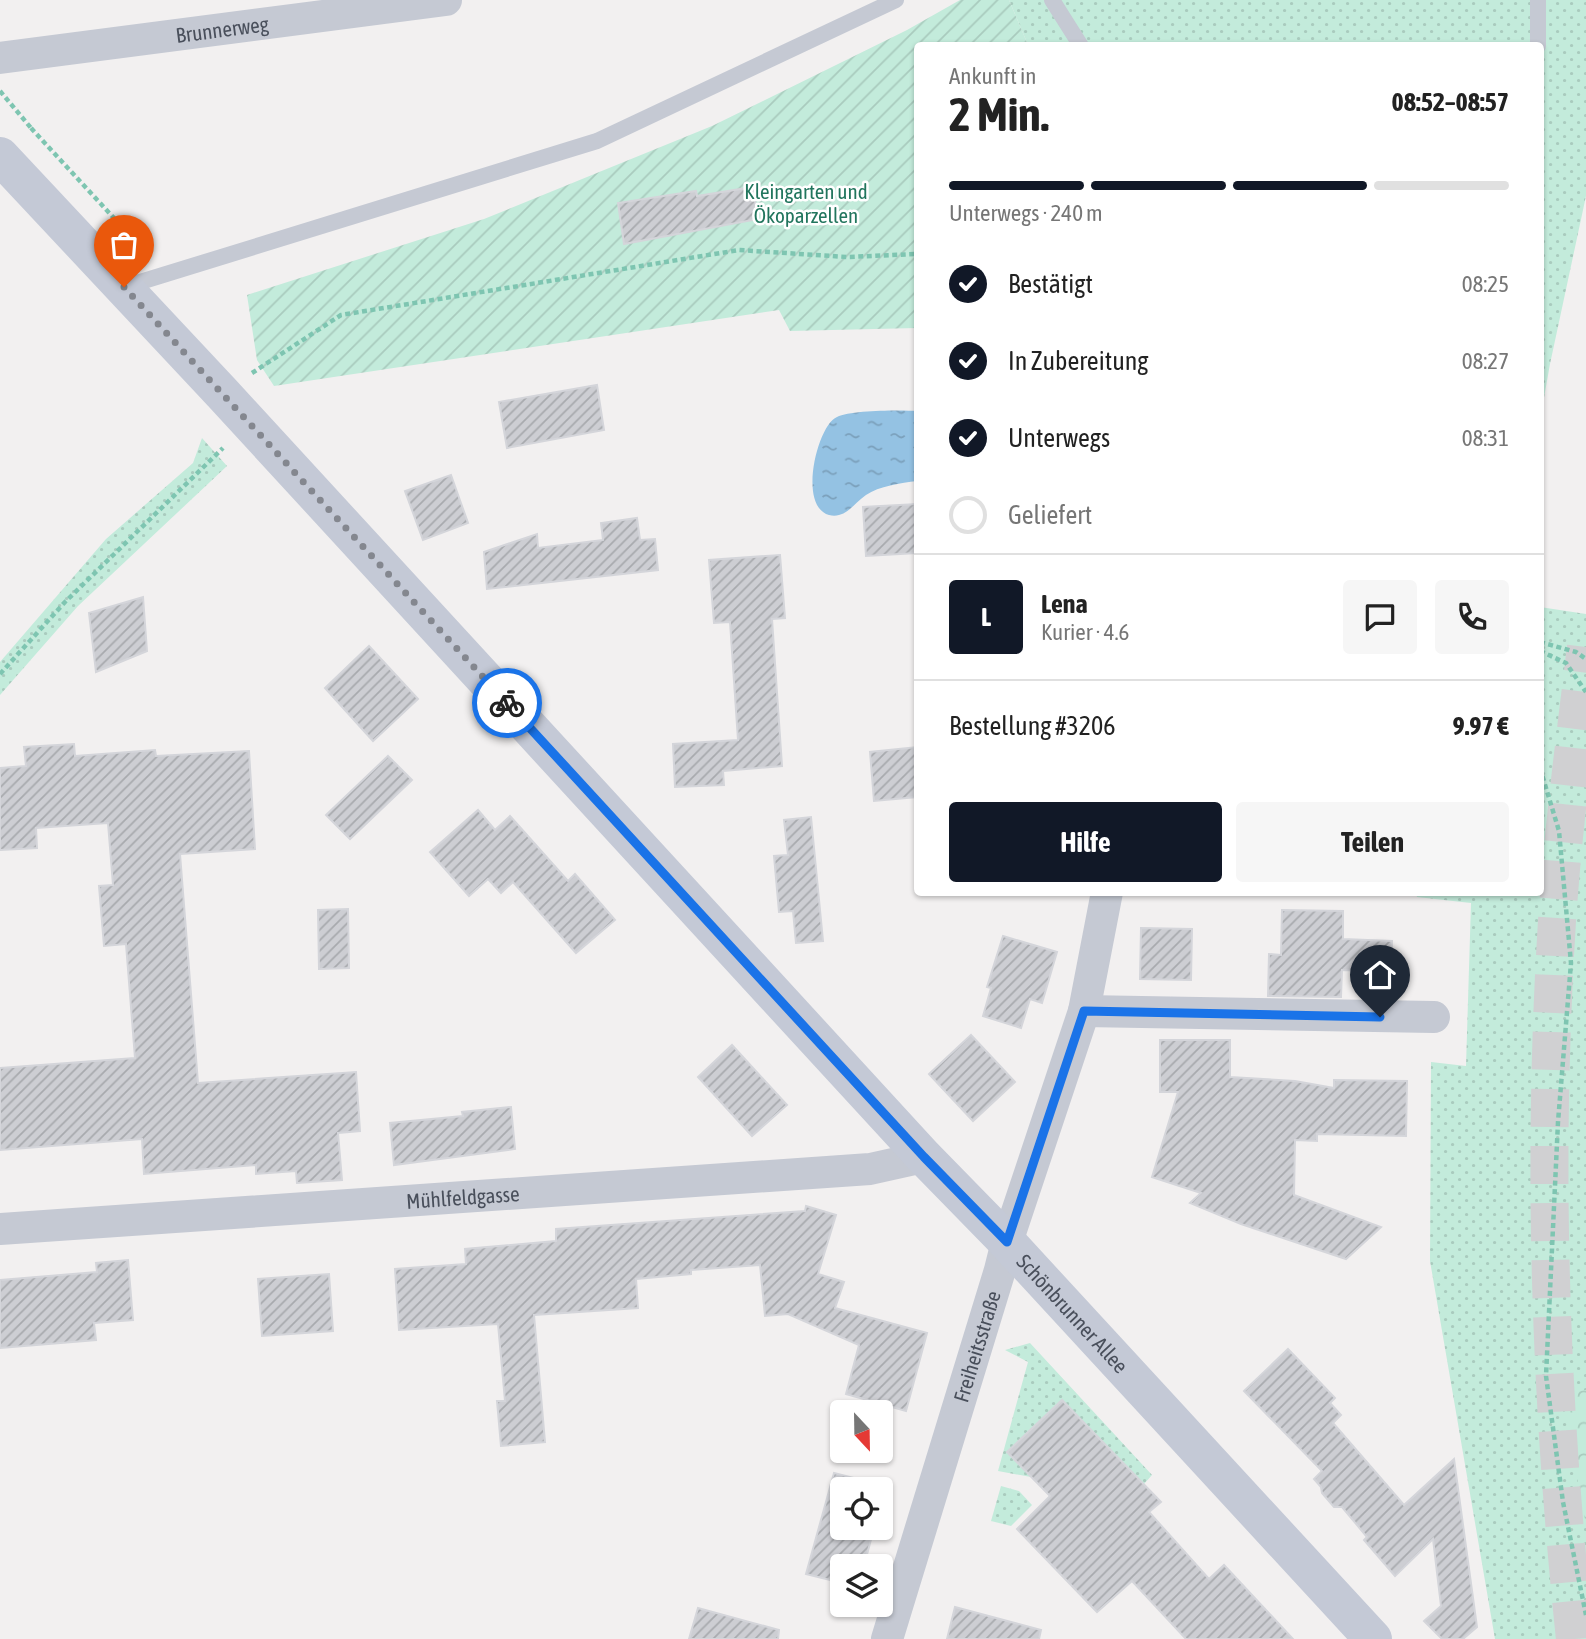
<!DOCTYPE html>
<html lang="de">
<meta charset="utf-8">
<style>
body{margin:0;font-family:"Asap Condensed",sans-serif;background:#f6f6f6;color:#222;height:100vh;display:flex;flex-direction:column;font-size:26px;white-space:nowrap}
*{box-sizing:border-box;margin:0}
p{font-size:23px;color:#767676}
.icon{flex:none;width:38px;height:38px;fill:none;stroke:currentColor;stroke-width:2;stroke-linecap:round;stroke-linejoin:round}
.map{position:relative;flex:1;overflow:hidden}
.drawer{position:absolute;left:914px;top:42px;width:630px;height:854px;display:flex;flex-direction:column;background:#fff;border-radius:7px;box-shadow:0 2px 5px #0004}
.drawer>*{flex:none}
.needle{width:46px;rotate:158deg}
.controls{position:absolute;left:830px;top:1400px;display:grid;gap:14px}
.controls a{display:grid;place-items:center;width:63px;height:63px;border-radius:7px;background:#fff;box-shadow:0 2px 5px #0004;font-size:35px}
.pin{position:absolute;display:grid;place-items:center;width:60px;height:60px;color:#fff;margin:-72px -30px;border-radius:50% 50% 50% 0;rotate:-45deg;box-shadow:0 0 7px #0007}
.pin .icon{rotate:45deg}
.courier{position:absolute;display:grid;place-items:center;width:70px;height:70px;margin:-35px;border:5px solid #1a73e8;border-radius:50%;background:#fff;color:#222;box-shadow:0 2px 9px #0007}
.head em{font-style:normal;font-weight:700}
.head div{display:flex;flex-direction:column-reverse}
.head{display:flex;align-items:center;justify-content:space-between;height:119px;padding:0 35px}
h1{font-size:46px;font-weight:700;line-height:52px}
.bar{display:grid;grid-template-columns:repeat(4,1fr);gap:10px 7px;align-content:center;height:84px;padding:0 35px}
.bar i{height:9px;border-radius:5px;background:#e0e0e0}
.bar .active{background:#111827}
.bar p{grid-column:span 4}
.line{display:flex;align-items:center;gap:18px;padding:0 35px;border-top:2px solid #e0e0e0}
.line div{flex:1}
.round{display:grid;place-items:center;flex:none;width:74px;height:74px;border-radius:7px;background:#f6f6f6}
ol{padding:0 35px;list-style:none}
li{display:flex;align-items:center;gap:21px;height:77px}
li p{margin-inline-start:auto}
li .icon{padding:7px;border-radius:50%;background:#111827;color:#fff;stroke-width:4}
li:last-child{color:#767676}
li i{width:38px;height:38px;border:4px solid #e0e0e0;border-radius:50%}
.button{display:flex;gap:14px;margin-top:auto;padding:14px 35px}
.button a{flex:1;height:80px;border-radius:7px;background:#111827;color:#fff;font-size:28px;font-weight:700;line-height:80px;text-align:center}
.button a+a{background:#f6f6f6;color:#222}
.map>svg:first-child{display:block}
.grass{fill:url(#grass-dots)}
.forest{fill:url(#forest-crowns)}
.garden{fill:url(#garden-furrows)}
.water{fill:url(#water-ripples)}
.building{fill:url(#building-hatch);stroke:#d4d5da;stroke-width:2}
.lines{fill:none;stroke-linecap:round;stroke-linejoin:round}
.motorway-tunnel{stroke:#d0d0d2;stroke-width:38;stroke-dasharray:38 19;stroke-linecap:butt}
.path{stroke:#7ec5b1;stroke-width:4.5;stroke-dasharray:5 3.5;stroke-linecap:butt}
.service{stroke:#c5c9d3;stroke-width:16}
.minor{stroke:#c5c9d3;stroke-width:32}
.secondary{stroke:#c4c9d6;stroke-width:38}
.done{stroke:#84878f;stroke-width:7;stroke-dasharray:0 12.6}
.route{stroke:#1a73e8;stroke-width:9}
.labels{text-anchor:middle;dominant-baseline:central;stroke-width:5;stroke-linejoin:round;paint-order:stroke}
.street-label{font-size:21px;fill:#494f5b;stroke:#fff}
.park-label{font-size:21px;fill:#21755d;stroke:#fff}
</style>
<div class="map">
<svg width="1586" height="1639" viewBox="0 0 1586 1639">
<defs>
<pattern id="grass-dots" width="8" height="8" patternUnits="userSpaceOnUse" patternTransform="scale(1.75)"><rect width="8" height="8" fill="#c3ebdb"/><path d="M2 2h.1M6 6h.1" fill="none" stroke="#a9cbbe" stroke-width="1.8" stroke-linecap="round"/></pattern>
<pattern id="forest-crowns" width="20" height="18" patternUnits="userSpaceOnUse" patternTransform="scale(1.75)"><rect width="20" height="18" fill="#c3ebdb"/><path d="M2 6a3 3 0 1 1 6 0M12 15a3 3 0 1 1 6 0" fill="none" stroke="#a9cbbe"/></pattern>
<pattern id="garden-furrows" width="10" height="10" patternUnits="userSpaceOnUse" patternTransform="scale(1.75)"><rect width="10" height="10" fill="#c3ebdb"/><path d="M-1 1l2-2M0 10L10 0M9 11l2-2" fill="none" stroke="#a9cbbe"/></pattern>
<pattern id="water-ripples" width="26" height="14" patternUnits="userSpaceOnUse" patternTransform="scale(1.75)"><rect width="26" height="14" fill="#94c2e3"/><path d="M2 4q2-2 4 0t4 0M15 11q2-2 4 0t4 0" fill="none" stroke="#7ba0bb"/></pattern>
<pattern id="building-hatch" width="6" height="6" patternUnits="userSpaceOnUse" patternTransform="scale(1.75)"><rect width="6" height="6" fill="#cdced3"/><path d="M-1 1l2-2M0 6l6-6M5 7l2-2" fill="none" stroke="#a8aaae"/></pattern>
</defs>
<rect width="100%" height="100%" fill="#f2f0f0"/>
<g class="grass">
<polygon points="1009,0 1586,0 1586,196 1550,364 1540,420 1540,46 1028,45"/>
<polygon points="202,438 227,466 78,606 0,695 0,662 106,539 193,463"/>
<polygon points="1540,607 1586,614 1586,1639 1495,1639 1430,1261 1431,1062 1466,1066 1471,903 1417,897 1416,893 1540,892"/>
<polygon points="1030,1343 1152,1475 1144,1484 1062,1400 1007,1452 1031,1477 998,1471 1028,1362 1005,1350"/>
<polygon points="1001,1486 1019,1491 1032,1505 1011,1526 991,1521"/>
</g>
<polygon class="forest" points="1586,1390 1586,1525 1561,1393"/>
<polygon class="garden" points="960,0 1009,0 1028,45 917,46 917,328 790,331 779,310 274,386 257,360 247,295 484,219 712,126 907,30"/>
<path class="water" d="M 917,411 L 917,481 C 901,483 879,486 866,495 C 854,503 846,519 829,515 C 797,506 818,424 837,417 C 851,410 900,410 917,411 Z"/>
<g class="building">
<polygon points="753,187 758,219 624,244 618,203 696,191 697,196"/>
<polygon points="597,385 604,430 507,448 499,402"/>
<polygon points="451,475 468,523 423,540 405,491"/>
<polygon points="917,504 917,553 866,556 863,507"/>
<polygon points="637,518 640,540 655,539 658,570 487,589 484,552 537,534 538,548 603,540 601,523"/>
<polygon points="780,555 785,618 772,619 782,766 723,771 724,785 675,787 673,744 738,740 730,622 714,623 709,560"/>
<polygon points="143,597 147,651 96,672 89,613"/>
<polygon points="369,646 418,699 373,741 325,688"/>
<polygon points="74,744 75,756 155,750 156,756 249,751 255,849 180,854 198,1083 356,1072 360,1131 338,1133 342,1180 297,1183 296,1171 256,1174 256,1165 144,1174 142,1139 0,1150 0,1068 135,1058 126,944 104,946 99,886 113,885 108,823 36,828 37,848 0,850 0,768 26,766 24,747"/>
<polygon points="917,747 917,797 874,801 870,752"/>
<polygon points="388,756 412,780 350,839 326,815"/>
<polygon points="478,810 495,830 510,816 568,881 575,874 615,920 576,953 513,882 501,893 488,879 469,896 430,852"/>
<polygon points="811,817 823,941 796,943 793,911 779,912 774,856 788,855 784,820"/>
<polygon points="348,909 349,968 319,969 318,910"/>
<polygon points="1282,910 1343,911 1343,939 1392,941 1391,972 1342,970 1341,997 1268,996 1269,954 1281,955"/>
<polygon points="1141,928 1192,929 1191,980 1140,979"/>
<polygon points="1003,936 1057,952 1042,1003 1030,999 1021,1028 983,1016 991,988 987,987"/>
<polygon points="971,1035 1015,1082 973,1121 929,1074"/>
<polygon points="1160,1040 1230,1040 1230,1077 1295,1081 1334,1088 1334,1080 1407,1081 1406,1136 1317,1134 1317,1141 1295,1140 1294,1195 1381,1227 1346,1259 1241,1224 1190,1203 1201,1193 1152,1177 1178,1092 1160,1092"/>
<polygon points="732,1045 787,1105 752,1136 698,1077"/>
<polygon points="511,1107 515,1149 394,1165 390,1123 463,1116 462,1112"/>
<polygon points="806,1206 836,1215 818,1274 844,1282 835,1308 927,1333 906,1411 846,1394 859,1345 788,1314 765,1316 760,1265 691,1270 691,1274 636,1279 638,1308 534,1315 545,1442 501,1446 497,1401 505,1401 498,1324 399,1330 395,1269 466,1264 465,1249 556,1241 556,1229 805,1211"/>
<polygon points="128,1260 133,1320 94,1323 96,1340 0,1348 0,1280 97,1272 96,1263"/>
<polygon points="329,1274 333,1331 262,1336 258,1279"/>
<polygon points="1288,1349 1335,1398 1330,1403 1341,1415 1333,1423 1404,1505 1454,1459 1477,1627 1463,1639 1442,1639 1424,1621 1441,1606 1433,1539 1395,1576 1364,1540 1367,1537 1342,1507 1334,1507 1322,1493 1321,1487 1314,1479 1322,1471 1244,1391"/>
<polygon points="1062,1400 1161,1502 1149,1512 1209,1579 1224,1565 1293,1639 1186,1639 1132,1581 1097,1612 1017,1529 1050,1496 1007,1452"/>
<polygon points="834,1473 885,1486 880,1506 880,1489 842,1489 842,1528 874,1528 864,1566 842,1566 842,1583 806,1574"/>
<polygon points="955,1607 1041,1630 1039,1639 947,1639"/>
<polygon points="698,1608 779,1630 778,1639 689,1639"/>
</g>
<g class="lines">
<path class="motorway-tunnel" d="M 1575,1639 C 1550,1400 1542,1161 1557,921 C 1563,829 1575,738 1586,647"/>
<g class="path">
<polyline points="0,91 31,128 30,129"/>
<polyline points="31,128 124,229"/>
<polyline points="252,373 341,315 739,250 847,257 917,254"/>
<polyline points="1540,642 1576,652 1586,659"/>
<polyline points="1540,651 1566,663 1586,692"/>
<polyline points="0,674 65,602 223,448"/>
<polyline points="1540,768 1559,831 1571,963 1558,1122 1546,1376 1563,1502 1586,1615"/>
</g>
<g class="service">
<polyline points="1052,0 1081,46"/>
<polyline points="1538,46 1538,0"/>
<polyline points="124,287 597,141 896,0"/>
</g>
<g class="minor">
<path id="s1" d="M 0,58 L 446,0"/>
<polyline points="1084,1011 1434,1017"/>
<path id="s2" d="M 0,1229 L 870,1169 L 924,1157"/>
<path id="s3" d="M 887,1639 L 1000,1270 L 1007,1242 L 1084,1011 L 1107,892"/>
</g>
<path class="secondary" id="s4" d="M 0,156 L 222,393 L 924,1157 L 1007,1242 L 1373,1639"/>
</g>
<g class="lines">
<polyline class="done" points="124,287 507,703"/>
<polyline class="route" points="507,703 924,1157 1007,1242 1084,1011 1380,1017"/>
</g>
<g class="labels">
<g class="street-label">
<text stroke="none"><textPath href="#s1" startOffset="224">Brunnerweg</textPath></text>
<text stroke="none"><textPath href="#s2" startOffset="464">Mühlfeldgasse</textPath></text>
<text stroke="none"><textPath href="#s4" startOffset="1578">Schönbrunner Allee</textPath></text>
<text stroke="none"><textPath href="#s3" startOffset="306">Freiheitsstraße</textPath></text>
</g>
<g class="park-label">
<text x="806" y="191">Kleingarten und<tspan x="806" dy="24">Ökoparzellen</tspan></text>
</g>
</g>
</svg>
<div class="controls">
<a><svg class="needle" viewBox="-14 -14 28 28"><path d="M0-13l5 13h-10z" fill="#e53935"/><path d="M0 13l5-13h-10z" fill="#767676"/></svg></a>
<a><svg class="icon" aria-label="locate" viewBox="0 0 24 24"><circle cx="12" cy="12" r="6"/><path d="M12 2v4M12 18v4M2 12h4M18 12h4"/></svg></a>
<a><svg class="icon" aria-label="layers" viewBox="0 0 24 24"><path d="M12 4l9 5-9 5-9-5zM3 14l9 5 9-5"/></svg></a>
</div>
<div class="pin" style="left:124px;top:287px;background:#ea580c"><svg class="icon" aria-label="bag" viewBox="0 0 24 24"><path d="M5 8h14l-1 12H6zM9 8a3 3 0 0 1 6 0"/></svg></div>
<div class="pin" style="left:1380px;top:1017px;background:#1f2937"><svg class="icon" aria-label="home" viewBox="0 0 24 24"><path d="M3 11l9-7 9 7M6 9v11h12V9"/></svg></div>
<div class="courier" style="left:507px;top:703px"><svg class="icon" aria-label="bike" viewBox="0 0 24 24"><circle cx="6" cy="16" r="4"/><circle cx="18" cy="16" r="4"/><path d="M6 16l4-8h5l3 8M10 8l3 8H6M13 5h3"/></svg></div>
<section class="drawer">
<div class="head"><div><h1>2 Min.</h1><p>Ankunft in</p></div><em>08:52–08:57</em></div>
<div class="bar"><i class="active"></i><i class="active"></i><i class="active"></i><i></i><p>Unterwegs · 240 m</p></div>
<ol>
<li><svg class="icon" aria-label="check" viewBox="0 0 24 24"><path d="M5 12l5 5 9-10"/></svg>Bestätigt<p>08:25</p></li>
<li><svg class="icon" aria-label="check" viewBox="0 0 24 24"><path d="M5 12l5 5 9-10"/></svg>In Zubereitung<p>08:27</p></li>
<li><svg class="icon" aria-label="check" viewBox="0 0 24 24"><path d="M5 12l5 5 9-10"/></svg>Unterwegs<p>08:31</p></li>
<li><i></i>Geliefert</li>
</ol>
<div class="line" style="height:126px"><b class="round" style="background:#111827;color:#fff">L</b><div><b>Lena</b><p>Kurier · 4.6</p></div><a class="round"><svg class="icon" aria-label="chat" viewBox="0 0 24 24"><path d="M4 5h16v11H9l-5 4z"/></svg></a><a class="round"><svg class="icon" aria-label="phone" viewBox="0 0 24 24"><path d="M5 4h4l2 5-3 2q2 4 5 5l2-3 5 2v4C11 20 4 13 5 4z"/></svg></a></div>
<div class="line" style="height:91px"><div>Bestellung #3206</div><b>9.97 €</b></div>
<div class="button"><a>Hilfe</a><a>Teilen</a></div>
</section>
</div>
